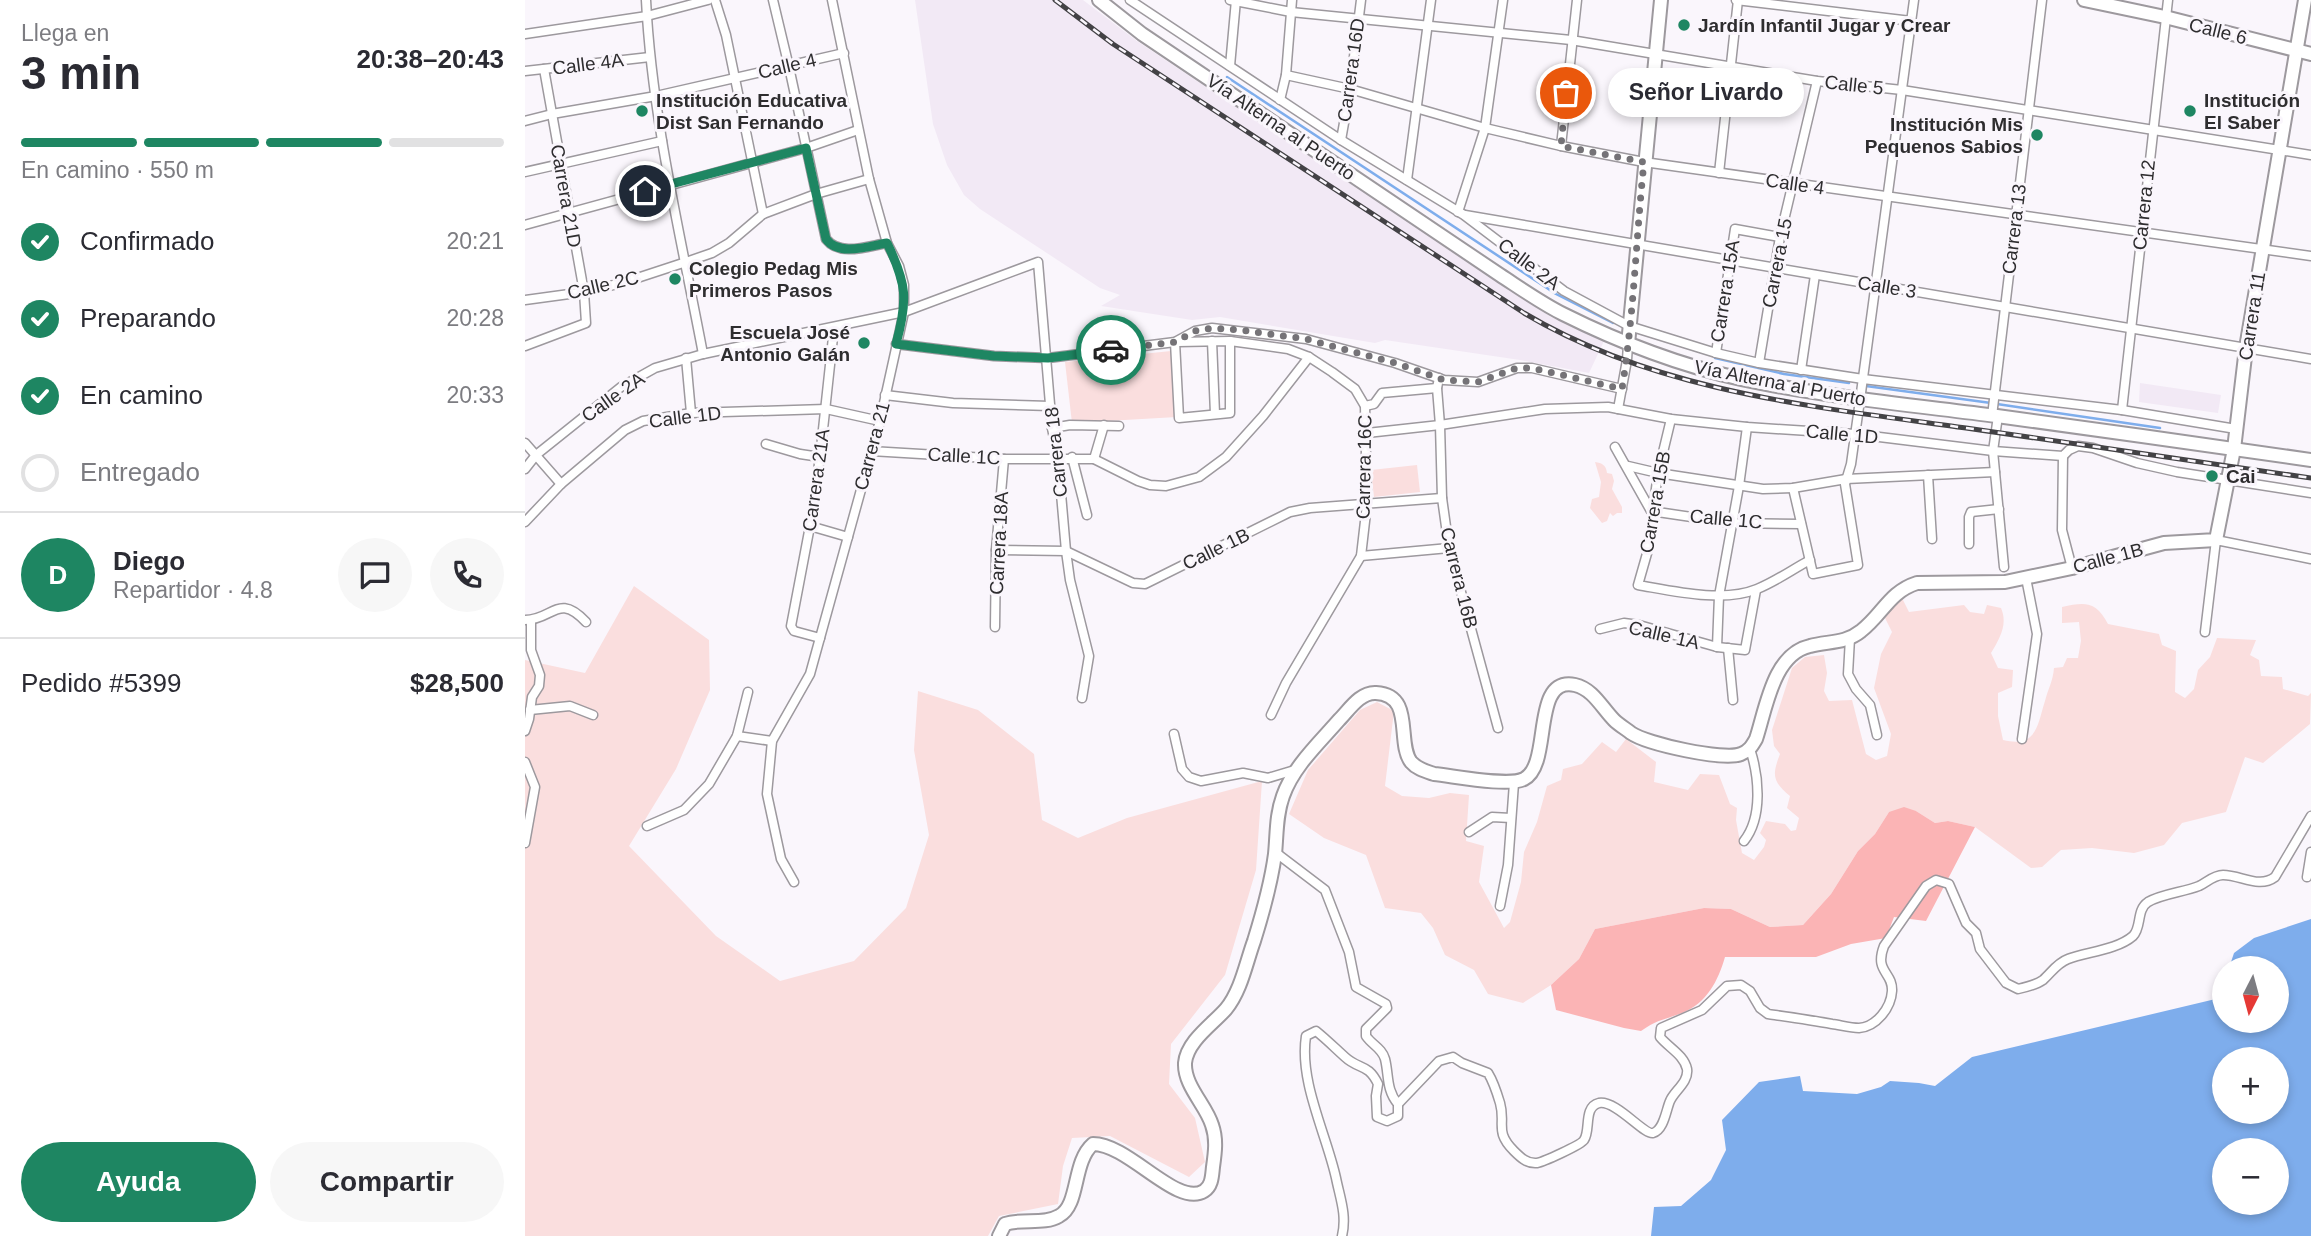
<!DOCTYPE html>
<html lang="es">
<meta charset="utf-8">
<style>
body{margin:0;font-family:Arial,sans-serif;background:#f7f7f7;color:#2b2b33;height:100vh;display:flex;flex-direction:column;font-size:26px;white-space:nowrap}
*{box-sizing:border-box;margin:0}
p{font-size:23px;color:#7c7c81}
.icon{flex:none;width:38px;height:38px;fill:none;stroke:currentColor;stroke-width:2;stroke-linecap:round;stroke-linejoin:round}
.map{position:relative;flex:1;overflow:hidden}
.details{display:flex;flex-direction:column;background:#fff;width:525px}
.details>*{flex:none}
.needle{width:46px;rotate:186deg}
.buttons{position:absolute;left:1687px;top:956px;display:grid;gap:14px}
.buttons a{display:grid;place-items:center;width:77px;height:77px;border-radius:50%;background:#fff;box-shadow:0 4px 10px #0003;font-size:35px}
.pin{position:absolute;display:grid;place-items:center;width:60px;height:60px;color:#fff;margin:-30px;border:4px solid #fff;border-radius:50%;box-shadow:0 2px 7px #0007}
.courier{position:absolute;display:grid;place-items:center;width:70px;height:70px;margin:-35px;border:5px solid #1e8662;border-radius:50%;background:#fff;color:#222;box-shadow:0 2px 9px #0007}
.bubble{position:absolute;height:49px;border-radius:24px;background:#fff;box-shadow:0 4px 10px #0003;font-size:23px;font-weight:600;line-height:49px;text-align:center}
.overview em{font-style:normal;font-weight:600}
.overview div{display:flex;flex-direction:column-reverse}
.overview{display:flex;align-items:center;justify-content:space-between;height:119px;padding:0 21px}
h1{font-size:46px;font-weight:600;line-height:52px}
.bar{display:grid;grid-template-columns:repeat(4,1fr);gap:10px 7px;align-content:center;height:84px;padding:0 21px}
.bar i{height:9px;border-radius:5px;background:#e1e1e2}
.bar .on{background:#1e8662}
.bar p{grid-column:span 4}
.line{display:flex;align-items:center;gap:18px;padding:0 21px;border-top:2px solid #e1e1e2}
.line div{flex:1}
.round{display:grid;place-items:center;flex:none;width:74px;height:74px;border-radius:37px;background:#f7f7f7}
ol{padding:0 21px;list-style:none}
li{display:flex;align-items:center;gap:21px;height:77px}
li p{margin-inline-start:auto}
li .icon{padding:7px;border-radius:50%;background:#1e8662;color:#fff;stroke-width:4}
li:last-child{color:#7c7c81}
li i{width:38px;height:38px;border:4px solid #e1e1e2;border-radius:50%}
.cta{display:flex;gap:14px;margin-top:auto;padding:14px 21px}
.cta a{flex:1;height:80px;border-radius:42px;background:#1e8662;color:#fff;font-size:28px;font-weight:600;line-height:80px;text-align:center}
.cta a+a{background:#f7f7f7;color:#2b2b33}
main{display:flex;flex:1;min-height:0}
.map>svg:first-child{display:block}
.built{fill:#f2e9f5}
.green{fill:#fadede}
.forest{fill:#fbb4b5}
.water{fill:#7eadec;fill-rule:evenodd}
.lines{fill:none;stroke-linecap:round;stroke-linejoin:round}
.stream{stroke:#7eadec;stroke-width:2.5}
.street-casing{stroke:#9d999e;stroke-width:11}
.secondary-casing{stroke:#9d999e;stroke-width:16}
.primary-casing{stroke:#9d999e;stroke-width:16}
.street{stroke:#fff;stroke-width:8}
.secondary{stroke:#fff;stroke-width:12}
.primary{stroke:#fff;stroke-width:12}
.rail-casing{stroke:#434245;stroke-width:5}
.rail{stroke:#faf6fc;stroke-width:2.5;stroke-dasharray:8;stroke-linecap:butt}
.done{stroke:#757377;stroke-width:7;stroke-dasharray:0 12.6}
.route{stroke:#1e8662;stroke-width:9}
.poi-dot{fill:#1e8662;stroke:#faf6fc;stroke-width:2.5}
.labels{text-anchor:middle;dominant-baseline:central;stroke-width:6;stroke-linejoin:round;paint-order:stroke}
.poi-label{font-size:19px;font-weight:bold;fill:#2e2d2f;stroke:#faf6fc;text-anchor:start}
.street-label{font-size:19px;fill:#2e2d2f;stroke:#faf6fc}
</style>
<main>
<section class="details">
<div class="overview"><div><h1>3 min</h1><p>Llega en</p></div><em>20:38–20:43</em></div>
<div class="bar"><i class="on"></i><i class="on"></i><i class="on"></i><i></i><p>En camino · 550 m</p></div>
<ol>
<li><svg class="icon" aria-label="check" viewBox="0 0 24 24"><path d="M5 12l5 5 9-10"/></svg>Confirmado<p>20:21</p></li>
<li><svg class="icon" aria-label="check" viewBox="0 0 24 24"><path d="M5 12l5 5 9-10"/></svg>Preparando<p>20:28</p></li>
<li><svg class="icon" aria-label="check" viewBox="0 0 24 24"><path d="M5 12l5 5 9-10"/></svg>En camino<p>20:33</p></li>
<li><i></i>Entregado</li>
</ol>
<div class="line" style="height:126px"><b class="round" style="background:#1e8662;color:#fff">D</b><div><b>Diego</b><p>Repartidor · 4.8</p></div><a class="round"><svg class="icon" aria-label="chat" viewBox="0 0 24 24"><path d="M4 5h16v11H9l-5 4z"/></svg></a><a class="round"><svg class="icon" aria-label="phone" viewBox="0 0 24 24"><path d="M5 4h4l2 5-3 2q2 4 5 5l2-3 5 2v4C11 20 4 13 5 4z"/></svg></a></div>
<div class="line" style="height:91px"><div>Pedido #5399</div><b>$28,500</b></div>
<div class="cta"><a>Ayuda</a><a>Compartir</a></div>
</section>
<div class="map">
<svg width="1786" height="1236" viewBox="0 0 1786 1236">
<rect width="100%" height="100%" fill="#faf6fc"/>
<g class="built">
<polygon points="390,0 558,0 612,41 1026,317 1079,341 1064,373 995,360 860,340 850,343 695,317 667,320 576,306 595,295 575,288 455,209 439,195 422,165 408,124"/>
<polygon points="1615,383 1696,395 1693,413 1614,402"/>
</g>
<g class="green">
<polygon points="646,351 652,417 547,423 540,362"/>
<path d="M 1070,462 C 1077,463 1081,465 1082,473 L 1087,474 L 1089,481 L 1087,489 L 1097,507 L 1097,513 L 1092,513 L 1088,516 L 1085,513 L 1082,521 L 1077,523 L 1065,508 L 1067,499 L 1074,497 L 1076,482 Z"/>
<polygon points="892,465 895,492 849,497 846,470"/>
<polygon points="109,586 184,640 185,690 151,769 104,846 191,936 255,981 329,961 381,908 404,835 389,750 393,691 453,710 509,754 517,820 553,838 602,818 737,781 731,870 700,975 646,1044 644,1084 670,1118 680,1162 664,1177 585,1136 547,1138 538,1166 533,1204 474,1216 463,1236 0,1236 0,660 60,673"/>
<path d="M 1376,596 L 1384,612 L 1439,605 L 1445,612 L 1459,614 L 1462,605 L 1476,608 C 1483,624 1475,638 1466,653 L 1473,668 L 1488,670 L 1487,687 L 1473,693 L 1473,716 L 1478,740 C 1512,748 1512,726 1520,701 C 1523,689 1528,681 1529,668 L 1538,667 L 1542,658 L 1553,658 L 1556,641 L 1554,622 L 1537,623 L 1537,607 C 1560,602 1571,601 1583,624 L 1634,634 L 1637,645 L 1651,651 L 1650,692 L 1660,698 L 1669,689 L 1673,670 L 1685,657 L 1692,638 L 1731,640 L 1725,655 L 1734,660 L 1736,676 L 1757,677 L 1758,689 L 1783,696 L 1786,693 L 1785,724 L 1738,763 L 1720,757 L 1701,812 L 1657,823 L 1639,845 L 1609,853 L 1567,848 L 1536,850 L 1517,867 L 1506,868 L 1450,827 L 1423,821 L 1410,823 L 1391,811 L 1364,812 L 1350,834 L 1333,851 L 1306,894 L 1278,925 L 1245,927 L 1206,909 L 1179,908 L 1070,929 L 1054,959 L 1026,985 L 998,1003 L 963,994 L 949,970 L 920,955 L 908,928 L 896,913 L 860,908 L 841,855 L 799,838 L 764,814 L 783,770 L 835,710 L 852,702 L 869,711 L 860,786 L 877,796 L 904,798 L 925,793 L 944,795 L 941,841 L 959,846 L 954,882 L 979,928 L 985,922 L 996,882 L 999,852 L 1012,822 L 1022,786 L 1036,780 L 1038,769 L 1057,764 L 1077,742 L 1091,752 L 1101,739 L 1131,762 L 1129,782 L 1163,790 L 1175,774 L 1194,775 L 1205,804 L 1212,808 L 1211,820 L 1217,853 L 1229,860 L 1239,847 L 1241,840 L 1235,833 L 1241,821 L 1260,824 L 1266,831 L 1271,830 L 1274,818 L 1262,808 L 1265,796 C 1247,781 1247,775 1255,754 L 1249,746 L 1247,730 L 1267,668 L 1280,657 L 1299,655 L 1302,673 L 1299,691 L 1304,701 L 1327,700 L 1341,754 L 1351,760 L 1362,756 L 1366,734 L 1349,688 L 1356,654 L 1367,632 L 1360,618 Z"/>
</g>
<path class="forest" d="M 1379,807 L 1391,811 L 1410,823 L 1423,821 L 1450,827 L 1401,921 L 1369,917 L 1361,938 L 1326,944 L 1291,957 L 1200,957 C 1193,981 1182,1003 1157,1013 C 1139,1020 1133,1019 1116,1031 L 1099,1028 L 1031,1010 L 1026,985 L 1054,959 L 1070,929 L 1179,908 L 1206,909 L 1245,927 L 1278,925 L 1306,894 L 1333,851 L 1350,834 L 1364,812 Z"/>
<path class="water" d="M 1786,919 L 1786,1236 L 1126,1236 L 1129,1207 L 1156,1206 L 1186,1180 L 1201,1150 L 1197,1120 L 1234,1082 L 1275,1076 L 1278,1091 L 1332,1094 L 1356,1087 L 1365,1081 L 1394,1083 L 1410,1086 L 1447,1057 L 1699,997 L 1699,1020 L 1752,1020 L 1752,968 L 1704,968 L 1709,953 L 1729,938 ZM 1699,1059 L 1752,1059 L 1752,1111 L 1699,1111 ZM 1699,1150 L 1752,1150 L 1752,1202 L 1699,1202 Z"/>
<g class="lines">
<g class="stream">
<polyline points="702,77 1031,294 1088,323"/>
<polyline points="1190,358 1259,374 1324,383"/>
<polyline points="1341,386 1466,403"/>
<polyline points="1472,404 1635,428"/>
</g>
<g class="street-casing">
<g id="street">
<path d="M 121,0 C 127,119 156,237 178,354"/>
<polyline points="190,0 201,35 238,214"/>
<path d="M 248,0 L 264,67 L 301,239 C 315,257 343,246 362,243"/>
<polyline points="605,0 816,140 939,215 1039,291 1104,326 1191,353 1234,363 1338,379 1597,410 1711,429"/>
<polyline points="705,0 766,12 1046,40 1292,81 1377,90 1786,155"/>
<polyline points="1211,0 1386,21"/>
<polyline points="0,34 122,16 183,0"/>
<polyline points="705,66 711,0"/>
<polyline points="0,71 125,57"/>
<polyline points="761,75 825,89 960,128 1036,146 1119,162 1786,256"/>
<polyline points="755,100 761,75 767,0"/>
<polyline points="0,121 27,114 131,96 319,53"/>
<polyline points="816,140 825,89 836,0"/>
<polyline points="1036,146 1052,0"/>
<polyline points="0,172 137,141"/>
<polyline points="1194,173 1213,0"/>
<polyline points="882,180 906,0"/>
<polyline points="933,212 960,128 978,0"/>
<polyline points="940,215 1786,359"/>
<polyline points="0,225 281,148 333,130"/>
<polyline points="0,300 59,292 97,283 161,262 187,253 204,243 238,214 291,194 344,179"/>
<polyline points="687,341 690,414"/>
<polyline points="650,342 654,418 705,413 705,341"/>
<polyline points="653,342 705,341 763,349 784,357 807,372 830,389 840,406 842,504 836,556 761,683 746,715"/>
<polyline points="371,344 469,356 523,358 650,342 670,331 687,328 781,339 870,363 919,380 953,382 992,368 1007,368 1097,389"/>
<polyline points="0,346 61,323 59,292 19,69"/>
<polyline points="1191,353 1210,229 1255,237"/>
<polyline points="161,358 166,413"/>
<polyline points="1234,363 1255,237 1292,81"/>
<polyline points="1276,370 1290,275"/>
<polyline points="914,378 912,388 915,425 917,498 924,548 973,728"/>
<polyline points="360,395 428,403 525,406"/>
<polyline points="840,406 849,404 857,393 912,388"/>
<polyline points="1093,409 1102,360 1103,344"/>
<polyline points="1597,410 1643,0"/>
<polyline points="1467,416 1517,0"/>
<polyline points="1473,416 1468,451 1479,567"/>
<path d="M 1146,419 L 1133,473 L 1123,550 L 1113,585 C 1148,591 1198,603 1232,589 C 1250,582 1268,569 1285,560"/>
<polyline points="527,428 545,425 594,426"/>
<polyline points="842,433 915,425 1020,409 1083,407 1146,419 1222,427 1330,434 1468,451 1538,456 1544,450 1553,446 1568,448 1612,463 1652,472 1786,493"/>
<polyline points="0,443 36,484"/>
<polyline points="241,444 275,454 295,457"/>
<polyline points="1090,447 1126,511 1207,523 1276,524"/>
<polyline points="346,451 479,459 569,459 613,481 625,485 641,486 674,477 701,457 738,416 784,357"/>
<polyline points="1538,456 1537,530 1547,568"/>
<polyline points="547,457 562,515"/>
<polyline points="569,459 579,425"/>
<polyline points="1103,466 1133,473 1238,489 1268,488 1321,479 1470,472"/>
<polyline points="0,469 11,455 96,387 130,368 178,354 379,312 513,262 527,428 533,459 541,551 545,580 564,656 557,698"/>
<polyline points="1403,475 1407,539"/>
<polyline points="1268,488 1288,574 1333,565 1320,484 1326,464 1335,400 1389,0"/>
<polyline points="0,522 36,484 100,430 118,421 166,413 301,409 355,421"/>
<polyline points="285,526 323,537"/>
<polyline points="1444,544 1444,517 1446,512 1474,509"/>
<polyline points="471,550 541,551 608,583 620,584 765,512 785,508 917,498"/>
<polyline points="836,556 924,548"/>
<path d="M 0,620 C 28,620 33,592 61,622"/>
<polyline points="470,627 471,550 479,459"/>
<polyline points="1075,629 1099,623 1114,625 1192,647 1220,650 1231,590"/>
<polyline points="1680,632 1691,540 1786,559"/>
<polyline points="295,638 269,631 266,626 285,526 295,457 309,328"/>
<polyline points="1325,638 1323,674 1331,689 1345,705 1352,735"/>
<polyline points="1192,647 1194,596 1214,486 1222,427"/>
<polyline points="1203,648 1208,700"/>
<polyline points="5,710 45,706 68,715"/>
<polyline points="0,731 4,719 7,697 14,686 15,675 6,650 6,620"/>
<polyline points="649,734 657,769 664,777 676,781 718,773 743,778 773,769"/>
<polyline points="212,736 247,741"/>
<polyline points="1497,739 1512,634 1501,578"/>
<polyline points="0,762 10,787 0,843"/>
<polyline points="122,826 159,810 184,784 212,736 223,692"/>
<polyline points="944,832 967,817 986,818"/>
<path d="M 1219,841 C 1238,817 1234,776 1225,749"/>
<path d="M 750,852 L 800,890 L 824,952 L 831,987 L 861,1004 L 862,1008 L 841,1029 L 841,1036 C 847,1045 857,1048 860,1059 C 864,1075 861,1090 873,1104 L 873,1116 L 862,1121 L 852,1117 L 851,1096 L 853,1084 C 843,1063 834,1070 820,1057 C 810,1048 801,1039 791,1031 L 781,1036 C 774,1082 801,1133 811,1178 C 815,1198 822,1215 817,1236"/>
<polyline points="1782,877 1786,852"/>
<polyline points="269,882 256,859 242,794 247,741 285,674 355,421 379,312 379,285 374,266 362,243 344,179 307,0"/>
<polyline points="975,906 983,865 989,783"/>
<path d="M 873,1104 L 914,1061 L 928,1057 L 937,1063 L 963,1073 C 968,1081 972,1093 975,1103 C 981,1124 969,1131 989,1151 C 995,1157 1002,1164 1012,1163 C 1018,1162 1056,1145 1059,1140 C 1066,1130 1058,1107 1074,1103 C 1091,1100 1119,1135 1128,1133 C 1139,1130 1141,1110 1145,1101 C 1149,1091 1164,1082 1162,1069 C 1159,1055 1144,1048 1135,1037 L 1136,1028 L 1177,1010 L 1202,986 L 1216,985 L 1225,991 L 1235,1008 L 1243,1014 C 1264,1017 1286,1020 1307,1024 C 1315,1025 1325,1028 1334,1028 C 1351,1027 1366,1008 1367,991 C 1368,972 1349,972 1359,946 L 1401,886 L 1411,880 L 1424,884 L 1441,923 L 1451,933 L 1455,949 L 1481,983 L 1493,989 C 1502,987 1511,985 1518,980 C 1526,973 1532,963 1543,959 C 1561,952 1592,950 1608,936 C 1617,927 1611,910 1623,902 C 1636,894 1659,892 1674,886 C 1682,882 1689,875 1698,875 C 1716,875 1734,889 1750,877 L 1786,816"/>
</g>
</g>
<g class="secondary-casing">
<g id="secondary">
<polyline points="1559,0 1640,17 1786,54"/>
<polyline points="1103,344 1136,0"/>
<path d="M 474,1236 L 480,1224 C 497,1218 519,1225 534,1216 C 555,1205 547,1162 568,1144 C 604,1144 652,1208 679,1191 C 687,1186 687,1176 688,1167 C 690,1153 692,1139 687,1125 C 681,1105 659,1086 660,1063 C 662,1041 688,1024 701,1009 C 716,991 721,963 729,941 C 738,912 746,884 750,854 C 752,834 751,815 758,796 C 768,767 794,743 814,720 C 824,710 835,692 851,693 C 890,695 871,742 886,762 C 892,769 900,771 909,774 C 929,776 983,787 999,779 C 1028,764 1005,676 1050,685 C 1068,689 1077,708 1089,720 C 1094,725 1101,729 1106,733 C 1122,744 1199,761 1216,754 C 1224,751 1227,746 1231,739 C 1241,709 1248,654 1285,646 C 1303,641 1320,644 1336,631 C 1358,614 1364,592 1392,583 L 1480,582 L 1547,568 L 1639,543 L 1691,540 L 1709,449 L 1721,348 L 1780,0"/>
</g>
</g>
<g class="primary-casing">
<path id="primary" d="M 574,0 L 617,34 L 975,275 C 995,288 1016,303 1038,314 C 1094,342 1154,365 1216,379 C 1301,397 1386,405 1472,416 C 1577,430 1681,445 1786,460"/>
</g>
<use href="#street" class="street"/>
<use href="#secondary" class="secondary"/>
<use href="#primary" class="primary"/>
<g class="rail-casing">
<path id="rail" d="M 530,0 L 588,44 L 999,313 C 1131,392 1291,407 1441,428 C 1556,444 1671,462 1786,478"/>
</g>
<use href="#rail" class="rail"/>
</g>
<g class="lines">
<path class="done" d="M 586,350 L 650,342 L 670,331 L 687,328 L 715,330 L 781,339 L 870,363 L 919,380 L 953,382 L 992,368 L 1007,368 L 1097,389 C 1109,314 1111,238 1119,162 L 1036,146 L 1041,93"/>
<path class="route" d="M 120,191 L 281,148 L 301,239 C 314,257 344,246 362,243 C 382,284 383,300 371,344 L 469,356 L 523,358 L 586,350"/>
</g>
<g class="poi-dot">
<circle cx="1159" cy="25" r="7"/>
<circle cx="117" cy="111" r="7"/>
<circle cx="1665" cy="111" r="7"/>
<circle cx="1512" cy="135" r="7"/>
<circle cx="150" cy="279" r="7"/>
<circle cx="339" cy="343" r="7"/>
<circle cx="1687" cy="476" r="7"/>
</g>
<g class="labels">
<g class="poi-label">
<text x="1173" y="25">Jardín Infantil Jugar y Crear</text>
<text x="131" y="100">Institución Educativa<tspan x="131" dy="22">Dist San Fernando</tspan></text>
<text x="1679" y="100">Institución<tspan x="1679" dy="22">El Saber</tspan></text>
<text x="1498" y="124" text-anchor="end">Institución Mis<tspan x="1498" dy="22">Pequenos Sabios</tspan></text>
<text x="164" y="268">Colegio Pedag Mis<tspan x="164" dy="22">Primeros Pasos</tspan></text>
<text x="325" y="332" text-anchor="end">Escuela José<tspan x="325" dy="22">Antonio Galán</tspan></text>
<text x="1701" y="476">Cai</text>
</g>
<g class="street-label">
<text transform="translate(1693 31) rotate(14)">Calle 6</text>
<text transform="translate(63 64) rotate(-7)">Calle 4A</text>
<text transform="translate(262 66) rotate(-13)">Calle 4</text>
<text transform="translate(826 70) rotate(-82)">Carrera 16D</text>
<text transform="translate(1329 85) rotate(6)">Calle 5</text>
<text transform="translate(756 127) rotate(34)">Vía Alterna al Puerto</text>
<text transform="translate(1270 184) rotate(8)">Calle 4</text>
<text transform="translate(41 196) rotate(80)">Carrera 21D</text>
<text transform="translate(1619 205) rotate(-84)">Carrera 12</text>
<text transform="translate(1489 229) rotate(-83)">Carrera 13</text>
<text transform="translate(1252 263) rotate(-79)">Carrera 15</text>
<text transform="translate(1004 264) rotate(37)">Calle 2A</text>
<text transform="translate(78 285) rotate(-13)">Calle 2C</text>
<text transform="translate(1362 287) rotate(9)">Calle 3</text>
<text transform="translate(1200 291) rotate(-81)">Carrera 15A</text>
<text transform="translate(1727 316) rotate(-81)">Carrera 11</text>
<text transform="translate(1255 383) rotate(11)">Vía Alterna al Puerto</text>
<text transform="translate(88 397) rotate(-35)">Calle 2A</text>
<text transform="translate(160 417) rotate(-7)">Calle 1D</text>
<text transform="translate(1317 434) rotate(5)">Calle 1D</text>
<text transform="translate(347 446) rotate(-75)">Carrera 21</text>
<text transform="translate(531 452) rotate(-96)">Carrera 18</text>
<text transform="translate(439 456) rotate(3)">Calle 1C</text>
<text transform="translate(839 467) rotate(-89)">Carrera 16C</text>
<text transform="translate(291 480) rotate(-82)">Carrera 21A</text>
<text transform="translate(1130 502) rotate(-80)">Carrera 15B</text>
<text transform="translate(1201 519) rotate(5)">Calle 1C</text>
<text transform="translate(474 543) rotate(-87)">Carrera 18A</text>
<text transform="translate(691 549) rotate(-26)">Calle 1B</text>
<text transform="translate(1583 558) rotate(-15)">Calle 1B</text>
<text transform="translate(934 578) rotate(76)">Carrera 16B</text>
<text transform="translate(1139 635) rotate(13)">Calle 1A</text>
</g>
</g>
</svg>
<div class="buttons">
<a><svg class="needle" viewBox="-14 -14 28 28"><path d="M0-13l5 13h-10z" fill="#e53935"/><path d="M0 13l5-13h-10z" fill="#7c7c81"/></svg></a>
<a>+</a>
<a>−</a>
</div>
<div class="pin" style="left:1041px;top:93px;background:#ea580c"><svg class="icon" aria-label="bag" viewBox="0 0 24 24"><path d="M5 8h14l-1 12H6zM9 8a3 3 0 0 1 6 0"/></svg></div>
<div class="pin" style="left:120px;top:191px;background:#1f2937"><svg class="icon" aria-label="home" viewBox="0 0 24 24"><path d="M3 11l9-7 9 7M6 9v11h12V9"/></svg></div>
<div class="courier" style="left:586px;top:350px"><svg class="icon" aria-label="car" viewBox="0 0 24 24"><path d="M5 17H2v-5l4-1 3-4h7l3 4 3 1v5h-3M9 17h6M6 11h13"/><circle cx="7" cy="17" r="2"/><circle cx="17" cy="17" r="2"/></svg></div>
<div class="bubble" style="left:1083px;top:68px;width:196px">Señor Livardo</div>
</div>
</main>
